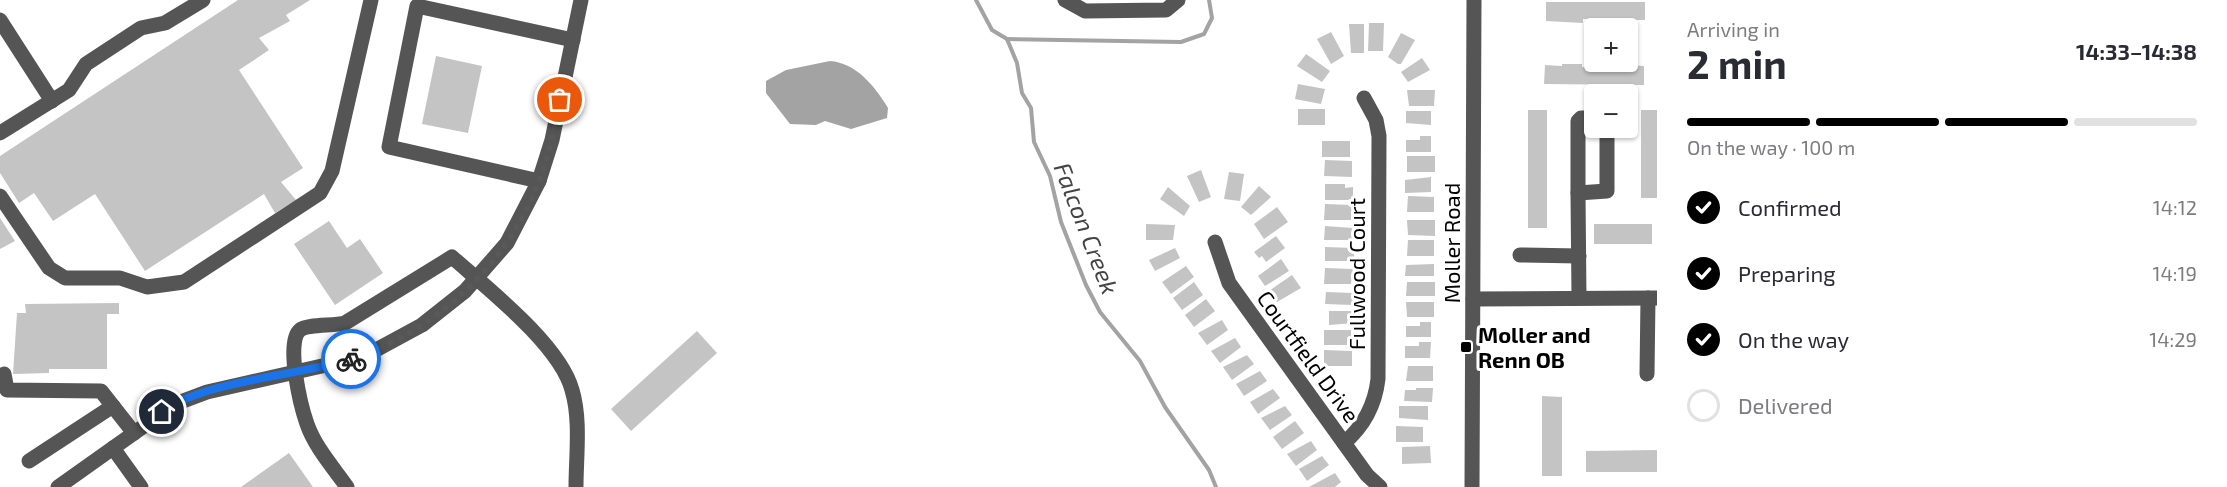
<!DOCTYPE html>
<meta charset="utf-8">
<style>
body{margin:0;font-family:"Exo 2",sans-serif;background:#f7f7f7;color:#2b2b33;height:100vh;display:flex;flex-direction:column;font-size:22px;white-space:nowrap}
*{box-sizing:border-box;margin:0}
p{font-size:20px;color:#7c7c81}
.icon{flex:none;width:33px;height:33px;fill:none;stroke:currentColor;stroke-width:2;stroke-linecap:round;stroke-linejoin:round}
.map{position:relative;flex:1;overflow:hidden}
.sheet{display:flex;flex-direction:column;background:#fff;width:570px}
.sheet>*{flex:none}
.controls{position:absolute;left:1584px;top:18px;display:grid;gap:12px}
.controls a{display:grid;place-items:center;width:54px;height:54px;border-radius:6px;background:#fff;box-shadow:0 2px 4px #0004;font-size:30px}
.pin{position:absolute;display:grid;place-items:center;width:51px;height:51px;color:#fff;margin:-26px;border:3px solid #fff;border-radius:50%;box-shadow:0 2px 6px #0007}
.courier{position:absolute;display:grid;place-items:center;width:60px;height:60px;margin:-30px;border:4px solid #1a73e8;border-radius:50%;background:#fff;color:#222;box-shadow:0 2px 8px #0007}
.headline em{font-style:normal;font-weight:700}
.headline div{display:flex;flex-direction:column-reverse}
.headline{display:flex;align-items:center;justify-content:space-between;height:102px;padding:0 30px}
h1{font-size:39px;font-weight:700;line-height:45px}
.bar{display:grid;grid-template-columns:repeat(4,1fr);gap:9px 6px;align-content:center;height:72px;padding:0 30px}
.bar i{height:8px;border-radius:4px;background:#e1e1e2}
.bar .on{background:#000}
.bar p{grid-column:span 4}
ol{padding:0 30px;list-style:none}
li{display:flex;align-items:center;gap:18px;height:66px}
li p{margin-inline-start:auto}
li .icon{padding:6px;border-radius:50%;background:#000;color:#fff;stroke-width:4}
li:last-child{color:#7c7c81}
li i{width:33px;height:33px;border:3px solid #e1e1e2;border-radius:50%}
main{display:flex;flex:1;min-height:0}
.map>svg:first-child{display:block}
.water{fill:#a3a3a3}
.lines{fill:none;stroke-linecap:round;stroke-linejoin:round}
.stream{stroke:#a3a3a3;stroke-width:4}
.building{fill:#c4c4c4}
.minor{stroke:#555;stroke-width:15}
.done{stroke:#595959;stroke-width:6;stroke-dasharray:0 10.8}
.route{stroke:#1a73e8;stroke-width:8}
.poi-dot{fill:#000;stroke:#fff;stroke-width:2}
.labels{text-anchor:middle;dominant-baseline:central;stroke-width:6;stroke-linejoin:round;paint-order:stroke}
.street-label{font-size:22px;fill:#000;stroke:#fff}
.poi-label{font-size:22px;font-weight:bold;fill:#000;stroke:#fff;text-anchor:start}
.water-label{font-size:24px;font-style:italic;fill:#444;stroke:#fff}
</style>
<main>
<div class="map">
<svg width="1657" height="487" viewBox="0 0 1657 487">
<rect width="100%" height="100%" fill="#fff"/>
<path class="water" d="M 830,61 C 856,63 875,86 888,108 L 887,118 L 851,129 L 825,121 L 816,125 L 790,124 L 766,93 L 766,81 L 786,70 Z"/>
<g class="lines">
<g class="stream">
<polyline points="976,0 992,30 1007,39 1017,63 1022,93 1031,108 1034,142 1050,176 1061,222 1086,285 1100,312 1140,361 1165,407 1209,470 1216,487"/>
<polyline points="1007,39 1181,42 1204,34 1212,18 1209,0"/>
</g>
</g>
<g class="building">
<polygon points="238,0 310,0 286,15 290,21 259,38 269,50 239,70 303,168 281,182 296,200 275,213 264,194 145,271 95,194 53,221 34,193 19,203 0,173 0,156"/>
<polygon points="1546,2 1645,2 1645,20 1628,20 1628,23 1609,23 1609,19 1583,19 1583,23 1546,21"/>
<polygon points="1369,23 1384,23 1383,51 1368,51"/>
<polygon points="1349,24 1364,24 1364,53 1351,53"/>
<polygon points="1331,32 1344,56 1331,64 1317,39"/>
<polygon points="1401,33 1415,40 1401,64 1398,64 1388,57"/>
<polygon points="1306,54 1330,71 1322,82 1297,66"/>
<polygon points="436,56 482,66 468,133 422,124"/>
<polygon points="1422,58 1430,70 1408,82 1401,72"/>
<polygon points="1562,64 1582,64 1582,67 1606,67 1606,64 1644,66 1644,85 1544,84 1545,65 1562,66"/>
<polygon points="1298,84 1325,89 1321,104 1295,99"/>
<polygon points="1407,90 1435,90 1434,106 1409,106"/>
<rect x="1298" y="109" width="27" height="16"/>
<rect x="1528" y="110" width="19" height="118"/>
<rect x="1641" y="110" width="16" height="88"/>
<polygon points="1406,111 1431,111 1431,125 1406,123"/>
<polygon points="1420,136 1431,136 1431,152 1406,152 1406,140 1420,140"/>
<rect x="1322" y="141" width="28" height="16"/>
<rect x="1407" y="156" width="28" height="16"/>
<polygon points="1325,160 1352,161 1352,177 1324,176"/>
<polygon points="1201,170 1211,197 1199,202 1187,176"/>
<polygon points="1229,172 1244,174 1240,201 1224,199"/>
<polygon points="1431,177 1431,192 1405,193 1405,180"/>
<polygon points="1325,184 1345,184 1345,188 1353,187 1353,200 1325,200"/>
<polygon points="1259,186 1271,197 1251,215 1241,207"/>
<polygon points="1168,187 1190,206 1184,216 1160,199"/>
<polygon points="1408,196 1434,197 1434,212 1407,212"/>
<polygon points="1325,204 1352,205 1352,220 1324,220"/>
<polygon points="1277,207 1288,222 1264,239 1254,224"/>
<polygon points="0,218 15,241 0,249"/>
<polygon points="1407,220 1435,220 1435,236 1408,235"/>
<polygon points="329,221 347,248 360,239 383,273 335,305 294,244"/>
<polygon points="1146,224 1175,225 1173,240 1146,240"/>
<rect x="1594" y="224" width="58" height="20"/>
<polygon points="1325,226 1353,228 1353,240 1324,240"/>
<polygon points="1276,236 1285,248 1266,262 1262,256 1259,258 1254,252"/>
<polygon points="1408,240 1434,240 1434,256 1407,256"/>
<polygon points="1325,247 1354,248 1354,261 1325,261"/>
<polygon points="1175,248 1180,258 1155,271 1149,260"/>
<polygon points="1281,259 1289,271 1265,286 1258,276"/>
<polygon points="1434,264 1434,276 1405,276 1406,265"/>
<polygon points="1186,266 1194,277 1171,294 1162,282"/>
<polygon points="1325,268 1353,269 1351,284 1324,284"/>
<polygon points="1292,275 1301,288 1277,302 1269,291"/>
<polygon points="1194,282 1203,295 1182,310 1173,298"/>
<polygon points="1407,282 1435,282 1435,296 1406,296"/>
<polygon points="1326,292 1353,293 1353,305 1325,304"/>
<polygon points="1206,299 1215,311 1194,327 1185,315"/>
<polygon points="1406,302 1434,302 1434,317 1407,317"/>
<polygon points="119,303 119,314 107,314 107,369 49,369 49,373 13,374 17,313 26,313 25,304"/>
<polygon points="1329,311 1354,311 1354,323 1329,325"/>
<polygon points="1222,320 1228,330 1207,345 1198,333"/>
<polygon points="1420,322 1431,322 1431,337 1406,337 1406,326 1420,326"/>
<rect x="1324" y="330" width="27" height="15"/>
<polygon points="697,331 717,353 631,431 611,409"/>
<polygon points="1235,338 1241,347 1220,363 1211,351"/>
<polygon points="1419,342 1431,342 1430,358 1405,358 1405,346 1419,346"/>
<polygon points="1324,350 1352,351 1352,366 1324,366"/>
<polygon points="1247,355 1254,364 1232,380 1223,367"/>
<polygon points="1408,366 1433,366 1433,381 1406,381"/>
<polygon points="1260,371 1267,381 1244,396 1236,384"/>
<polygon points="1416,388 1433,388 1432,402 1404,401 1405,390 1416,390"/>
<polygon points="1273,389 1280,398 1258,414 1250,402"/>
<polygon points="1542,396 1562,397 1562,476 1542,476"/>
<polygon points="1285,406 1292,415 1270,430 1261,418"/>
<polygon points="1399,406 1428,406 1428,420 1399,418"/>
<polygon points="1295,421 1304,433 1282,449 1273,437"/>
<polygon points="1396,426 1423,427 1423,442 1396,442"/>
<polygon points="1311,441 1317,450 1296,466 1287,454"/>
<polygon points="1430,446 1431,463 1402,464 1402,447"/>
<polygon points="1657,450 1657,472 1586,472 1586,451"/>
<polygon points="289,453 313,487 241,487"/>
<polygon points="1322,456 1329,465 1307,481 1299,469"/>
<polygon points="1335,473 1341,482 1335,487 1309,487"/>
</g>
<g class="lines">
<g class="minor">
<polyline points="1065,0 1085,11 1166,10 1178,0"/>
<polyline points="0,20 52,101"/>
<polyline points="1594,118 1581,118 1578,121 1578,193 1607,191 1607,128"/>
<polyline points="0,133 69,90 86,64 141,28 165,23 203,0"/>
<polyline points="539,181 389,147 417,6 573,40"/>
<polyline points="1578,193 1579,298"/>
<polyline points="0,196 49,268 65,278 120,278 147,287 184,282 320,193 332,171 371,0"/>
<polyline points="1215,242 1229,283 1367,475 1380,487"/>
<polyline points="1520,255 1579,256"/>
<polyline points="1473,299 1657,298"/>
<polyline points="4,374 7,390 101,391 134,433"/>
<polyline points="1647,374 1648,298"/>
<path d="M 1344,443 C 1364,426 1375,405 1378,379 L 1379,136 L 1376,120 L 1364,98"/>
<polyline points="113,448 141,487"/>
<polyline points="29,461 113,406"/>
<polyline points="58,487 175,404 207,392 344,361 374,351 422,325 465,291 507,243 539,181 552,140 581,0"/>
<path d="M 347,487 C 333,467 315,447 307,424 C 301,407 285,342 300,330 C 307,324 333,326 345,323 L 452,257 C 488,289 560,345 572,390 C 581,420 576,456 576,487"/>
<polyline points="1472,487 1474,0"/>
</g>
</g>
<g class="lines">
<path class="done" d="M 351,359 C 436,331 505,267 538,184 C 549,157 554,128 560,100"/>
<path class="route" d="M 162,412 C 205,380 298,376 351,359"/>
</g>
<rect class="poi-dot" x="1460" y="341" width="12" height="12" rx="3"/>
<g class="labels">
<g class="street-label">
<text transform="translate(1451 243) rotate(-90)">Moller Road</text>
<text transform="translate(1356 274) rotate(-90)">Fullwood Court</text>
<text transform="translate(1309 356) rotate(54)">Courtfield Drive</text>
</g>
<g class="poi-label">
<text x="1478" y="334">Moller and<tspan x="1478" dy="25">Renn OB</tspan></text>
</g>
<g class="water-label">
<text transform="translate(1087 228) rotate(69)">Falcon Creek</text>
</g>
</g>
</svg>
<div class="controls">
<a>+</a>
<a>−</a>
</div>
<div class="pin" style="left:560px;top:100px;background:#ea580c"><svg class="icon" aria-label="bag" viewBox="0 0 24 24"><path d="M5 8h14l-1 12H6zM9 8a3 3 0 0 1 6 0"/></svg></div>
<div class="pin" style="left:162px;top:412px;background:#1f2937"><svg class="icon" aria-label="home" viewBox="0 0 24 24"><path d="M3 11l9-7 9 7M6 9v11h12V9"/></svg></div>
<div class="courier" style="left:351px;top:359px"><svg class="icon" aria-label="bike" viewBox="0 0 24 24"><circle cx="6" cy="16" r="4"/><circle cx="18" cy="16" r="4"/><path d="M6 16l4-8h5l3 8M10 8l3 8H6M13 5h3"/></svg></div>
</div>
<section class="sheet">
<div class="headline"><div><h1>2 min</h1><p>Arriving in</p></div><em>14:33–14:38</em></div>
<div class="bar"><i class="on"></i><i class="on"></i><i class="on"></i><i></i><p>On the way · 100 m</p></div>
<ol>
<li><svg class="icon" aria-label="check" viewBox="0 0 24 24"><path d="M5 12l5 5 9-10"/></svg>Confirmed<p>14:12</p></li>
<li><svg class="icon" aria-label="check" viewBox="0 0 24 24"><path d="M5 12l5 5 9-10"/></svg>Preparing<p>14:19</p></li>
<li><svg class="icon" aria-label="check" viewBox="0 0 24 24"><path d="M5 12l5 5 9-10"/></svg>On the way<p>14:29</p></li>
<li><i></i>Delivered</li>
</ol>
</section>
</main>
